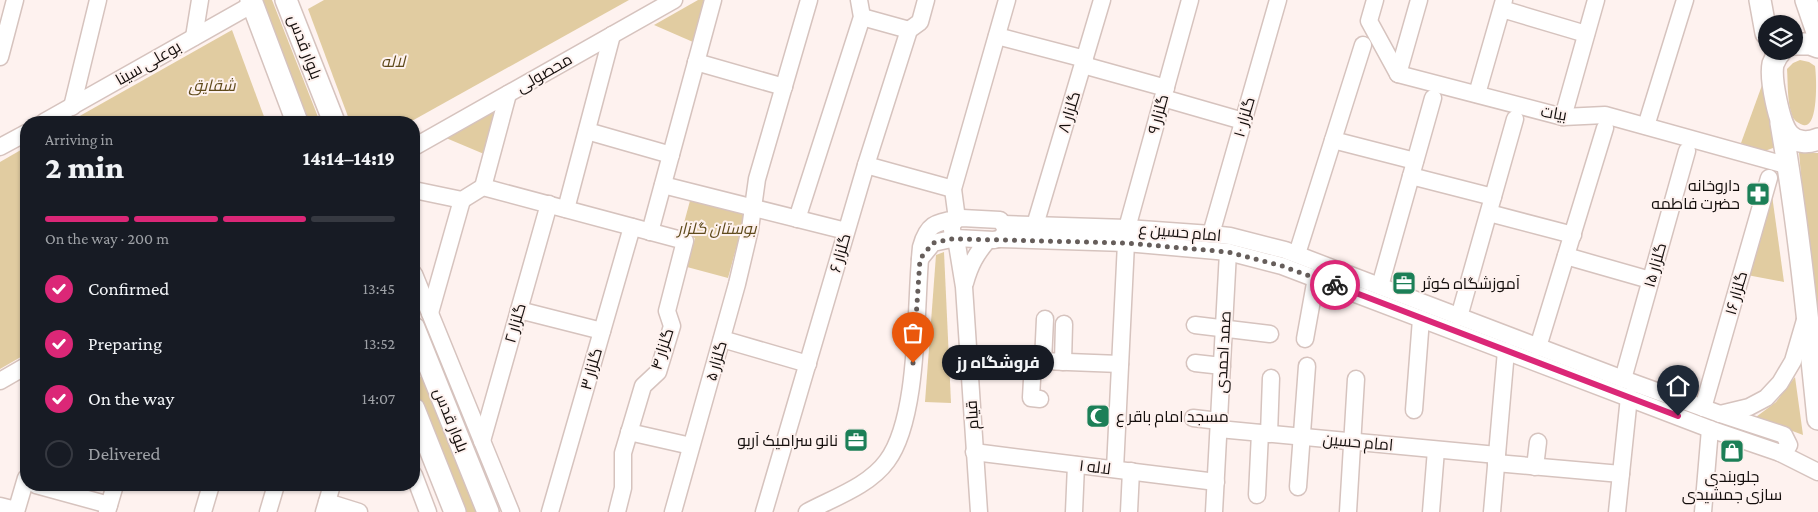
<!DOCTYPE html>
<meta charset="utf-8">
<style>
body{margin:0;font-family:"Crimson Pro",Cairo,serif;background:#20242c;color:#f1f3f6;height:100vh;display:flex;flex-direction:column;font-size:19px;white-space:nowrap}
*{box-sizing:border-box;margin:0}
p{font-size:16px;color:#9ea1a6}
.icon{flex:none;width:28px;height:28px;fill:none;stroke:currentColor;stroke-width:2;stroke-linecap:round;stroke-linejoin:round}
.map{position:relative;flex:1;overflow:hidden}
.side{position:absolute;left:20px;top:116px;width:400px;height:375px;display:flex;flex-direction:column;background:#171b24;border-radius:20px;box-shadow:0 1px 4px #0004}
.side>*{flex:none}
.tools{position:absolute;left:1758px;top:15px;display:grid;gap:10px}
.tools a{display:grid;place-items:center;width:45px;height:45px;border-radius:50%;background:#171b24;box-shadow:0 1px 4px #0004;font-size:25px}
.pin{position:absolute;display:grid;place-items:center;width:42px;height:42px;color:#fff;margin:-51px -21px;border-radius:50% 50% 50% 0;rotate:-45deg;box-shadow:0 0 5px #0007}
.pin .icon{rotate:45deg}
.courier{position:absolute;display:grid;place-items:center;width:50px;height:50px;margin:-25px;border:4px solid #db2777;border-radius:50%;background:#fff;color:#222;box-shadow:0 1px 6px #0007}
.bubble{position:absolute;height:35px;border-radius:18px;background:#171b24;box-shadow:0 1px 4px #0004;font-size:16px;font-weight:800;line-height:35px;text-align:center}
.head em{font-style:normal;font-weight:800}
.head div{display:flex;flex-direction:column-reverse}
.head{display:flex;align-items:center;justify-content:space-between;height:85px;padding:0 25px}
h1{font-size:32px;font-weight:800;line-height:38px}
.bar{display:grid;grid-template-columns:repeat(4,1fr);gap:8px 5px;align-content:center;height:60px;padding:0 25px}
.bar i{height:6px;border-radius:4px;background:#363941}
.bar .on{background:#db2777}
.bar p{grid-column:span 4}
ol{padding:0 25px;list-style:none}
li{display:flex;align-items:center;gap:15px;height:55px}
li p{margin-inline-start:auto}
li .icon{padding:5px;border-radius:50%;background:#db2777;color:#fff;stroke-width:4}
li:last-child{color:#9ea1a6}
li i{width:28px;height:28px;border:2px solid #363941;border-radius:50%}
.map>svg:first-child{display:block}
.green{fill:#e1cca1}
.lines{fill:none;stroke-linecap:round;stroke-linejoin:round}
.minor-casing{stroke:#d6c3be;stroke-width:19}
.major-casing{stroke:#d6c3be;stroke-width:24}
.minor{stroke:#fff;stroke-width:16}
.major{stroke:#fff;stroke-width:21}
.done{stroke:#665e5b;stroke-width:5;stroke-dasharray:0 9}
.route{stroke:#db2777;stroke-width:6}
.labels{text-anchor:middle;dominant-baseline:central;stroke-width:4;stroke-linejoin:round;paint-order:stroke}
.street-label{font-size:16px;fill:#140e0c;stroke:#fef2ef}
.park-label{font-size:16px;font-style:italic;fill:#5f4a1b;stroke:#fef2ef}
.poi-label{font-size:16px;fill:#140e0c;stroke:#fef2ef;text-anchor:end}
</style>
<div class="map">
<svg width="1818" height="512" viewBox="0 0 1818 512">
<rect width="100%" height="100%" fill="#fef2ef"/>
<g class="green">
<polygon points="254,0 272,0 320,122 303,122"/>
<polygon points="324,0 629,0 410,122 350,122 308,9"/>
<polygon points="698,0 706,0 693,42 654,25"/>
<polygon points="232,30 266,122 69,122"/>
<path d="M 1800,60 L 1809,62 L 1815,66 C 1817,80 1818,130 1803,125 C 1798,123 1793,120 1792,115 C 1787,103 1788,82 1787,69 L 1793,63 Z"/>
<polygon points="1769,66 1776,140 1773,148 1762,152 1741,143"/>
<polygon points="498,107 484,154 446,138"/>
<polygon points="26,147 26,354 0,369 0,162"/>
<polygon points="1799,153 1818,153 1818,354"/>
<polygon points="1771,188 1784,282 1747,275"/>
<polygon points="691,197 746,212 728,278 687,267 695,238 681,234"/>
<polygon points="944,252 951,403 925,402 936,255"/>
<polygon points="420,376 425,383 479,512 464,512 415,392 414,380"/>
<polygon points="1795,377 1803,435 1756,417 1776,402"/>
</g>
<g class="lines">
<g class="minor-casing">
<g id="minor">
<polyline points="1375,0 1369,21 1398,74 1563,117 1605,115 1789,166"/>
<polyline points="1502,9 1586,34"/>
<polyline points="862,17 909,30"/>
<polyline points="997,36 1085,59"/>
<polyline points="194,37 200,0"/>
<polyline points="0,57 15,0"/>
<polyline points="696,62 784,87"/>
<polyline points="1083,65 1166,88"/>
<polyline points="1398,74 1419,0"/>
<polyline points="1477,94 1504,0"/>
<polyline points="1163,98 1243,121"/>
<polyline points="72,107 98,0"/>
<polyline points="1563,117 1596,0"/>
<polyline points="44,122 253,4"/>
<polyline points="1646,126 1685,0"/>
<polyline points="587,131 671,155"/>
<polyline points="1333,140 1415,161"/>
<polyline points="0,147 26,133"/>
<polyline points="414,147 674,0"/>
<polyline points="866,165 953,189"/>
<polyline points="1411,176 1493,197"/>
<polyline points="663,185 846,231"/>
<polyline points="483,187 508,94"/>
<polyline points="414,190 462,200 483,187 685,241 667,311 672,326 658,372 643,386 623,453 623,488 617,512"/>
<polyline points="566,209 612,35"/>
<polyline points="1489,213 1573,235"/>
<path d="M 962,218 L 1000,220 C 1008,228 1006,238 994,240 L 956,238 C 949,230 951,220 962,218 Z"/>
<polyline points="797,219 862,17 859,0"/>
<polyline points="1003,224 1127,228 1211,234 1230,236 1285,250 1623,379 1720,414 1784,435 1789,445 1787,448 1780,453"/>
<polyline points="1035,225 1102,0"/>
<polyline points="1127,228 1190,0"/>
<polyline points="650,232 713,0"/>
<polyline points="1211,234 1278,0"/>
<polyline points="1000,239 1126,243 1228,252 1282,266 1710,429 1780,453 1818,472"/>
<polyline points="1297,254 1363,45"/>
<polyline points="1566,256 1650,280"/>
<polyline points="920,259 933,243 956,238 964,287 979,512"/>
<polyline points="414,274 511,512"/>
<path d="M 965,283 C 970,265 976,254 988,240"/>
<polyline points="1380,286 1433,98"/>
<polyline points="519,310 602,331"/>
<polyline points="430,313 462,200"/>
<polyline points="1459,317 1515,119"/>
<polyline points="1195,325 1270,334"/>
<polyline points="722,339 808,364"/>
<polyline points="1305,339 1316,278"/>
<polyline points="1538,347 1605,128"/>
<polyline points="968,358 1120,364"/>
<polyline points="1033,361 1031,398 1040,399"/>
<polyline points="1043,361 1045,319"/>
<polyline points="1063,362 1064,324"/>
<polyline points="1195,363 1222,366"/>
<polyline points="1623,379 1687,151"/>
<polyline points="0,381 26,366"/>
<polyline points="1703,408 1769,178"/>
<polyline points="1414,410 1421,319"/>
<polyline points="1720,414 1749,407 1766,398 1780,383 1793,361 1805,320"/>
<polyline points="1193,418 1219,421"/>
<polyline points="1219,429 1497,455"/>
<polyline points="629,432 691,446"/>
<polyline points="1269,434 1271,378"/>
<polyline points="482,441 549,204"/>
<polyline points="974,452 1216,482"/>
<polyline points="1496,463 1621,474"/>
<polyline points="1535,467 1538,442"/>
<polyline points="1115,469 1126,243"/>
<polyline points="414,475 428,512"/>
<polyline points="36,485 109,505"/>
<polyline points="1298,487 1307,366"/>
<polyline points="1257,495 1260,433"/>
<polyline points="327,502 359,512"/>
<polyline points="0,506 16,510"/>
<polyline points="16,512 26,478"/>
<polyline points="107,512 115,485"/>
<polyline points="203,512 211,485"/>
<polyline points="268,512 276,485"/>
<polyline points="324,512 332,485"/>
<polyline points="550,512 632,227"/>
<polyline points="673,512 737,284 750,229 757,179 809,0"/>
<polyline points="764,512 866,165 909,30 920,22 926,0"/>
<path d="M 807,512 C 833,498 869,486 887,461 C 920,417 915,303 921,247 C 927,225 935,222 957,219 L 953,189 L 1007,0"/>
<polyline points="1074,512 1076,465"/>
<polyline points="1129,512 1131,471"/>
<polyline points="1214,512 1228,252"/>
<polyline points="1348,512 1356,379"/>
<polyline points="1431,512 1436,450"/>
<polyline points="1492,512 1506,351"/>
<polyline points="1617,512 1629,397"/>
<polyline points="1703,512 1710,429"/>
</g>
</g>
<g class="major-casing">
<g id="major">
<polyline points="251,0 297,122"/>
<polyline points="286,0 334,122"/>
<polyline points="1760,0 1766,33"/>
<polyline points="1806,0 1818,35"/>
<polyline points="1794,44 1810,44 1818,47"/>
<path d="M 1781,51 C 1777,55 1775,59 1773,64 C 1770,78 1779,125 1789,135 C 1796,143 1809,143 1818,139"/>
<path d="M 1781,123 C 1798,221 1808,320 1818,419"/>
<polyline points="414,328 488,512"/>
<polyline points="414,409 455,512"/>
</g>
</g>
<use href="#minor" class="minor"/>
<use href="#major" class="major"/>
</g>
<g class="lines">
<polyline class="done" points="913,363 920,259 933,243 956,238 961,239 1126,243 1228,252 1282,266 1335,285"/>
<polyline class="route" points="1335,285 1678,416"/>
</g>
<defs>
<g id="pharmacy-square" transform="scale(1.25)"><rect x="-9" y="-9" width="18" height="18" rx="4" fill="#1c7f57" stroke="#fef2ef"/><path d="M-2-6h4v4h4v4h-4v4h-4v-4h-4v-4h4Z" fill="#fff"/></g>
<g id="office-square" transform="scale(1.25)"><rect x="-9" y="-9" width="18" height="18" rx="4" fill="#1c7f57" stroke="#fef2ef"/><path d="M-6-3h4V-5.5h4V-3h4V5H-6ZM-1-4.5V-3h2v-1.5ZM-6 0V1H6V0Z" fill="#fff"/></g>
<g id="mosque-square" transform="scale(1.25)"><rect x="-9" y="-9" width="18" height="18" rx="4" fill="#1c7f57" stroke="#fef2ef"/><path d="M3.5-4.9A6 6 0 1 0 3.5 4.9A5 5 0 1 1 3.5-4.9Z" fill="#fff"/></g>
<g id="shop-square" transform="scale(1.25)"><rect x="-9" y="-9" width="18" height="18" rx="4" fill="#1c7f57" stroke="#fef2ef"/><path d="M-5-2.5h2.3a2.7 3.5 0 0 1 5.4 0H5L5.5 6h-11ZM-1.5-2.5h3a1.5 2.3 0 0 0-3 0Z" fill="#fff"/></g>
</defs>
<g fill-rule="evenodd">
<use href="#pharmacy-square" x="1758" y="194"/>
<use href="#office-square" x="1404" y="283"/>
<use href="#mosque-square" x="1098" y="416"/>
<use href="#office-square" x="856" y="440"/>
<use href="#shop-square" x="1732" y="451"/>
</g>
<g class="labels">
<g class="street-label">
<text transform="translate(305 47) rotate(69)">بلوار قدس</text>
<text transform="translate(148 63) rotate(-30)">بوعلی سینا</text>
<text transform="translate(544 73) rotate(-30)">محصولی</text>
<text transform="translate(1069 112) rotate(-73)">گلزار ۸</text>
<text transform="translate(1554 113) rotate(10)">بیات</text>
<text transform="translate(1158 114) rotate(-75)">گلزار ۹</text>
<text transform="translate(1244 117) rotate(-74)">گلزار ۱۰</text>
<text transform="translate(1180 232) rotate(5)">امام حسین ع</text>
<text transform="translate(840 253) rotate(-74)">گلزار ۶</text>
<text transform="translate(1655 265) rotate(-74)">گلزار ۱۵</text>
<text transform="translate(1736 293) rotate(-74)">گلزار ۱۶</text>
<text transform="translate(515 323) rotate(-74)">گلزار ۲</text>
<text transform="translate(662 349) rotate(-72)">گلزار ۴</text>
<text transform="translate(1223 352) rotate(-87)">صمد احمدی</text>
<text transform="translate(716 361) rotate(-74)">گلزار ۵</text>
<text transform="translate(591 369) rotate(-74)">گلزار ۳</text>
<text transform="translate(972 415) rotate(-94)">قیام</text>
<text transform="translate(451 420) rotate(68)">بلوار قدس</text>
<text transform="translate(1358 442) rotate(5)">امام حسین</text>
<text transform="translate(1095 467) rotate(7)">لاله ۱</text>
</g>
<g class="park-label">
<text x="393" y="61">لاله</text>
<text x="212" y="85">شقایق</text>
<text x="717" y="228">بوستان گلزار</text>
</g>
<g class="poi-label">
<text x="1740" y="185">داروخانه<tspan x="1740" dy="18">حضرت فاطمه</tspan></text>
<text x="1422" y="283" text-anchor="start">آموزشگاه کوثر</text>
<text x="1116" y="416" text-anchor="start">مسجد امام باقر ع</text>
<text x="838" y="440">نانو سرامیک آریو</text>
<text x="1732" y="476" text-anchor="middle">جلوبندی<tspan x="1732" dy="18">سازی جمشیدی</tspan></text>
</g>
</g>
</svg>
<div class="tools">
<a><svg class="icon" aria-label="layers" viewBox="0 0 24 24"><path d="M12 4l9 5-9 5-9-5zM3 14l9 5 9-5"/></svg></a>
</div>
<div class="pin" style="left:913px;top:363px;background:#ea580c"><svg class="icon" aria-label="bag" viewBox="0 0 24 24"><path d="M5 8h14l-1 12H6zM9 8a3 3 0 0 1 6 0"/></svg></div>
<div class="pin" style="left:1678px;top:416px;background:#1f2937"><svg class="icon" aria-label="home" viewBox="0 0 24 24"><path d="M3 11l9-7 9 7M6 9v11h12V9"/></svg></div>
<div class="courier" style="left:1335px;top:285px"><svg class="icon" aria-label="bike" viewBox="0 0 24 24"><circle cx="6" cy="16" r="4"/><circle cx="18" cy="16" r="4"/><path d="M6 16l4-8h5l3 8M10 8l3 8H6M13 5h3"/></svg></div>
<div class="bubble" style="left:942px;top:345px;width:112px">فروشگاه رز</div>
<section class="side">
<div class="head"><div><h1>2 min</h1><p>Arriving in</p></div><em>14:14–14:19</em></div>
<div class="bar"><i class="on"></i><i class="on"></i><i class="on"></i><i></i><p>On the way · 200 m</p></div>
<ol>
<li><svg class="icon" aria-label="check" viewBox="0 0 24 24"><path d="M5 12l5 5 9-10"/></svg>Confirmed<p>13:45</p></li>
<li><svg class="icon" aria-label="check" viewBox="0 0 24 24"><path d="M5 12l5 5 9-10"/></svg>Preparing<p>13:52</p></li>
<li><svg class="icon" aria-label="check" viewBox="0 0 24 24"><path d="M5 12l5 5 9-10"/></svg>On the way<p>14:07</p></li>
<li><i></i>Delivered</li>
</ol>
</section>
</div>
